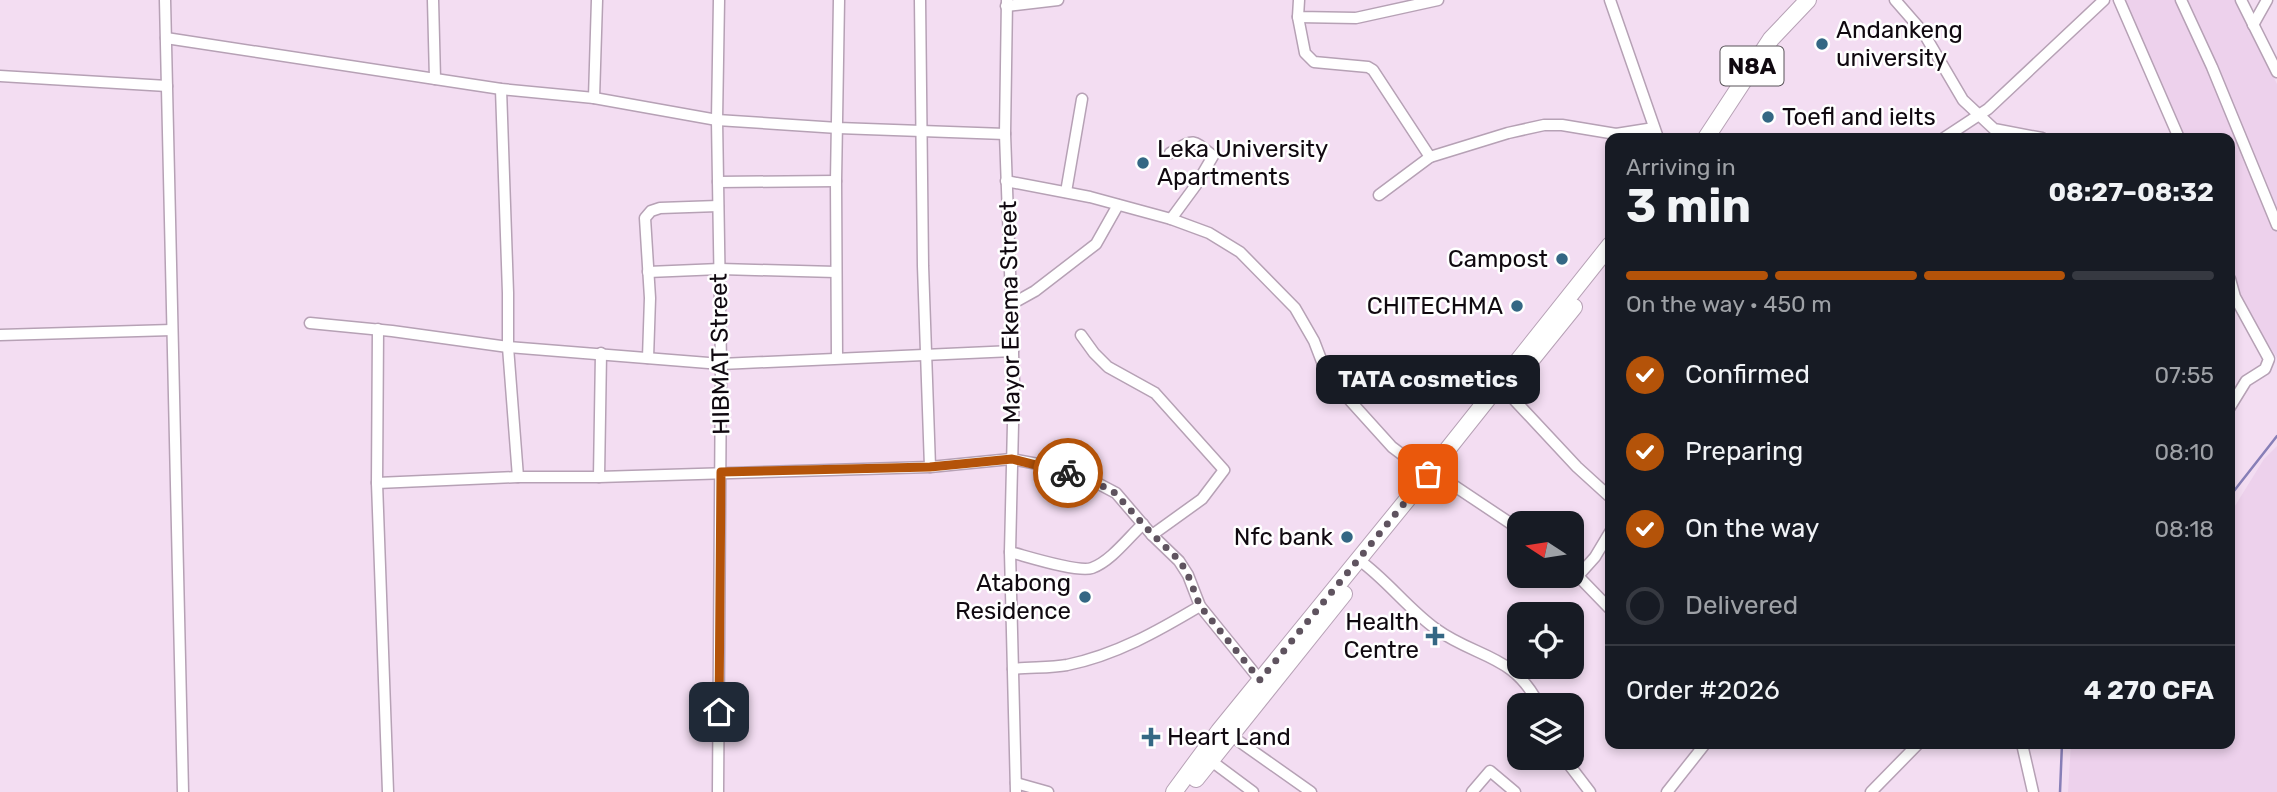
<!DOCTYPE html>
<meta charset="utf-8">
<style>
body{margin:0;font-family:Rubik,sans-serif;background:#20242c;color:#f1f3f6;height:100vh;display:flex;flex-direction:column;font-size:26px;white-space:nowrap}
*{box-sizing:border-box;margin:0}
p{font-size:23px;color:#9ea1a6}
.icon{flex:none;width:38px;height:38px;fill:none;stroke:currentColor;stroke-width:2;stroke-linecap:round;stroke-linejoin:round}
.map{position:relative;flex:1;overflow:hidden}
.side{position:absolute;left:1605px;top:133px;width:630px;height:616px;display:flex;flex-direction:column;background:#171b24;border-radius:14px;box-shadow:0 4px 10px #0003}
.side>*{flex:none}
.needle{width:46px;rotate:282deg}
.tools{position:absolute;left:1507px;top:511px;display:grid;gap:14px}
.tools a{display:grid;place-items:center;width:77px;height:77px;border-radius:14px;background:#171b24;box-shadow:0 4px 10px #0003;font-size:35px}
.pin{position:absolute;display:grid;place-items:center;width:60px;height:60px;color:#fff;margin:-30px;border-radius:14px;box-shadow:0 4px 10px #0006}
.courier{position:absolute;display:grid;place-items:center;width:70px;height:70px;margin:-35px;border:5px solid #b45309;border-radius:50%;background:#fff;color:#222;box-shadow:0 2px 9px #0007}
.bubble{position:absolute;height:49px;border-radius:14px;background:#171b24;box-shadow:0 4px 10px #0003;font-size:23px;font-weight:700;line-height:49px;text-align:center}
.summary em{font-style:normal;font-weight:700}
.summary div{display:flex;flex-direction:column-reverse}
.summary{display:flex;align-items:center;justify-content:space-between;height:119px;padding:0 21px}
h1{font-size:46px;font-weight:700;line-height:52px}
.bar{display:grid;grid-template-columns:repeat(4,1fr);gap:10px 7px;align-content:center;height:84px;padding:0 21px}
.bar i{height:9px;border-radius:5px;background:#363941}
.bar .active{background:#b45309}
.bar p{grid-column:span 4}
.line{display:flex;align-items:center;gap:18px;padding:0 21px;border-top:2px solid #363941}
.line div{flex:1}
ol{padding:0 21px;list-style:none}
li{display:flex;align-items:center;gap:21px;height:77px}
li p{margin-inline-start:auto}
li .icon{padding:7px;border-radius:50%;background:#b45309;color:#fff;stroke-width:4}
li:last-child{color:#9ea1a6}
li i{width:38px;height:38px;border:4px solid #363941;border-radius:50%}
.map>svg:first-child{display:block}
.built{fill:#edd1ec}
.lines{fill:none;stroke-linecap:round;stroke-linejoin:round}
.stream{stroke:#877fb7;stroke-width:2.5}
.minor-casing{stroke:#b6a1b5;stroke-width:13}
.highway-casing{stroke:#b6a1b5;stroke-width:18}
.minor{stroke:#fff;stroke-width:10}
.highway{stroke:#fff;stroke-width:16}
.done{stroke:#5f535f;stroke-width:7;stroke-dasharray:0 12.6}
.route{stroke:#b45309;stroke-width:9}
.poi-dot{fill:#346784;stroke:#fff;stroke-width:2.5}
.labels{text-anchor:middle;dominant-baseline:central;stroke-width:5;stroke-linejoin:round;paint-order:stroke}
.shield{fill:#fff;stroke:#585358;stroke-width:2}
.shield-label{font-size:23px;font-weight:bold;fill:#100910}
.poi-label{font-size:24px;fill:#100910;stroke:#fff;text-anchor:end}
.street-label{font-size:24px;fill:#100910;stroke:#fff}
</style>
<div class="map">
<svg width="2277" height="792" viewBox="0 0 2277 792">
<rect width="100%" height="100%" fill="#f3ddf2"/>
<g class="built">
<polygon points="2121,0 2236,0 2277,84 2277,358 2238,296 2230,270 2230,138 2182,138"/>
<polygon points="2277,446 2277,792 2068,792 2071,744 2230,744 2230,514 2264,459"/>
</g>
<g class="lines">
<g class="stream">
<polyline points="2230,496 2277,436"/>
<polyline points="2060,792 2062,744"/>
</g>
<g class="minor-casing">
<g id="minor">
<polyline points="165,0 183,792"/>
<polyline points="433,0 435,79"/>
<polyline points="920,0 923,266 930,467"/>
<polyline points="1007,0 1005,134 1014,381 1010,552 1016,792"/>
<polyline points="1299,0 1298,17 1356,18 1438,0"/>
<polyline points="1610,0 1658,138"/>
<polyline points="1895,0 1923,32 1963,100 1994,129 2042,138"/>
<polyline points="2119,0 2179,138"/>
<polyline points="2181,0 2212,67 2277,225"/>
<polyline points="2241,0 2277,72"/>
<polyline points="1006,6 1058,0"/>
<polyline points="1298,17 1305,53 1314,62 1368,67 1373,70 1430,157"/>
<polyline points="2253,25 2267,0"/>
<polyline points="166,38 501,89 594,98 717,120 838,128 1005,134"/>
<polyline points="0,76 167,86"/>
<polyline points="501,89 508,293 508,347 518,477"/>
<polyline points="594,98 597,0"/>
<polyline points="1944,138 1988,109 2104,0"/>
<path d="M 1170,153 C 1195,139 1191,138 1213,156 L 1196,185 L 1171,219"/>
<polyline points="1006,181 1090,197 1171,219 1209,233 1240,252 1295,308 1314,341 1324,367 1345,395 1392,447 1428,474"/>
<polyline points="718,182 836,181"/>
<polyline points="1066,192 1082,99"/>
<polyline points="1379,195 1430,157 1508,133 1544,125 1562,125 1616,134 1654,128"/>
<polyline points="648,272 720,269 836,272"/>
<polyline points="2230,279 2235,297 2269,359 2265,369 2246,381 2230,407"/>
<polyline points="1010,305 1035,291 1096,244 1118,205"/>
<polyline points="310,323 392,331 508,347 721,364 1013,351"/>
<polyline points="378,329 377,483 518,477 599,477 930,467 1011,459 1043,465 1097,483 1116,493 1152,535 1179,561 1188,575 1200,606 1260,680"/>
<polyline points="0,335 172,330"/>
<polyline points="1081,335 1094,353 1108,367 1155,393 1224,470 1202,499 1152,535"/>
<polyline points="837,357 836,181 839,0"/>
<polyline points="648,358 650,298 645,218 651,211 660,208 718,206"/>
<polyline points="1506,391 1577,467 1610,497"/>
<polyline points="1438,475 1519,529"/>
<polyline points="599,477 601,353"/>
<polyline points="377,483 388,792"/>
<polyline points="1610,532 1595,557 1578,576 1610,609"/>
<path d="M 1010,552 C 1026,556 1078,573 1092,568 C 1111,561 1128,538 1143,524"/>
<path d="M 1359,560 C 1387,580 1408,609 1436,629 C 1476,658 1514,654 1539,705"/>
<path d="M 1013,669 C 1031,667 1050,668 1067,665 C 1116,655 1158,631 1200,606"/>
<polyline points="1230,735 1311,792"/>
<polyline points="2022,744 2033,792"/>
<polyline points="1564,758 1590,792"/>
<polyline points="1210,760 1253,792"/>
<polyline points="1016,783 1048,792"/>
<polyline points="718,792 721,364 717,120 719,0"/>
<polyline points="1472,792 1490,771 1515,792"/>
<polyline points="1667,792 1705,744"/>
<polyline points="1871,792 1918,744"/>
</g>
</g>
<g class="highway-casing">
<g id="highway">
<polyline points="1706,138 1771,39 1808,0"/>
<polyline points="1528,364 1574,307"/>
<polyline points="1196,779 1344,594"/>
<polyline points="1174,792 1219,731 1428,474 1610,245"/>
</g>
</g>
<use href="#minor" class="minor"/>
<use href="#highway" class="highway"/>
</g>
<g class="lines">
<polyline class="done" points="1068,473 1097,483 1115,493 1152,534 1180,561 1188,575 1200,606 1260,680 1428,474"/>
<polyline class="route" points="719,712 721,472 930,467 1012,459 1068,473"/>
</g>
<g class="poi-dot">
<circle cx="1822" cy="44" r="7"/>
<circle cx="1768" cy="117" r="7"/>
<circle cx="1143" cy="163" r="7"/>
<circle cx="1562" cy="259" r="7"/>
<circle cx="1517" cy="306" r="7"/>
<circle cx="1347" cy="537" r="7"/>
<circle cx="1085" cy="597" r="7"/>
<path d="M1431.5 625.5h7v7h7v7h-7v7h-7v-7h-7v-7h7z"/>
<path d="M1147.5 726.5h7v7h7v7h-7v7h-7v-7h-7v-7h7z"/>
</g>
<g class="labels">
<rect class="shield" x="1720.5" y="46.5" width="63" height="39" rx="5"/>
<g class="shield-label">
<text x="1752" y="66">N8A</text>
</g>
<g class="poi-label">
<text x="1836" y="30" text-anchor="start">Andankeng<tspan x="1836" dy="28">university</tspan></text>
<text x="1782" y="117" text-anchor="start">Toefl and ielts</text>
<text x="1157" y="149" text-anchor="start">Leka University<tspan x="1157" dy="28">Apartments</tspan></text>
<text x="1548" y="259">Campost</text>
<text x="1503" y="306">CHITECHMA</text>
<text x="1333" y="537">Nfc bank</text>
<text x="1071" y="583">Atabong<tspan x="1071" dy="28">Residence</tspan></text>
<text x="1419" y="622">Health<tspan x="1419" dy="28">Centre</tspan></text>
<text x="1167" y="737" text-anchor="start">Heart Land</text>
</g>
<g class="street-label">
<text transform="translate(1010 312) rotate(-91)">Mayor Ekema Street</text>
<text transform="translate(720 354) rotate(-91)">HIBMAT Street</text>
</g>
</g>
</svg>
<div class="tools">
<a><svg class="needle" viewBox="-14 -14 28 28"><path d="M0-13l5 13h-10z" fill="#e53935"/><path d="M0 13l5-13h-10z" fill="#9ea1a6"/></svg></a>
<a><svg class="icon" aria-label="locate" viewBox="0 0 24 24"><circle cx="12" cy="12" r="6"/><path d="M12 2v4M12 18v4M2 12h4M18 12h4"/></svg></a>
<a><svg class="icon" aria-label="layers" viewBox="0 0 24 24"><path d="M12 4l9 5-9 5-9-5zM3 14l9 5 9-5"/></svg></a>
</div>
<div class="pin" style="left:1428px;top:474px;background:#ea580c"><svg class="icon" aria-label="bag" viewBox="0 0 24 24"><path d="M5 8h14l-1 12H6zM9 8a3 3 0 0 1 6 0"/></svg></div>
<div class="pin" style="left:719px;top:712px;background:#1f2937"><svg class="icon" aria-label="home" viewBox="0 0 24 24"><path d="M3 11l9-7 9 7M6 9v11h12V9"/></svg></div>
<div class="courier" style="left:1068px;top:473px"><svg class="icon" aria-label="bike" viewBox="0 0 24 24"><circle cx="6" cy="16" r="4"/><circle cx="18" cy="16" r="4"/><path d="M6 16l4-8h5l3 8M10 8l3 8H6M13 5h3"/></svg></div>
<div class="bubble" style="left:1316px;top:355px;width:224px">TATA cosmetics</div>
<section class="side">
<div class="summary"><div><h1>3 min</h1><p>Arriving in</p></div><em>08:27–08:32</em></div>
<div class="bar"><i class="active"></i><i class="active"></i><i class="active"></i><i></i><p>On the way · 450 m</p></div>
<ol>
<li><svg class="icon" aria-label="check" viewBox="0 0 24 24"><path d="M5 12l5 5 9-10"/></svg>Confirmed<p>07:55</p></li>
<li><svg class="icon" aria-label="check" viewBox="0 0 24 24"><path d="M5 12l5 5 9-10"/></svg>Preparing<p>08:10</p></li>
<li><svg class="icon" aria-label="check" viewBox="0 0 24 24"><path d="M5 12l5 5 9-10"/></svg>On the way<p>08:18</p></li>
<li><i></i>Delivered</li>
</ol>
<div class="line" style="height:91px"><div>Order #2026</div><b>4 270 CFA</b></div>
</section>
</div>
